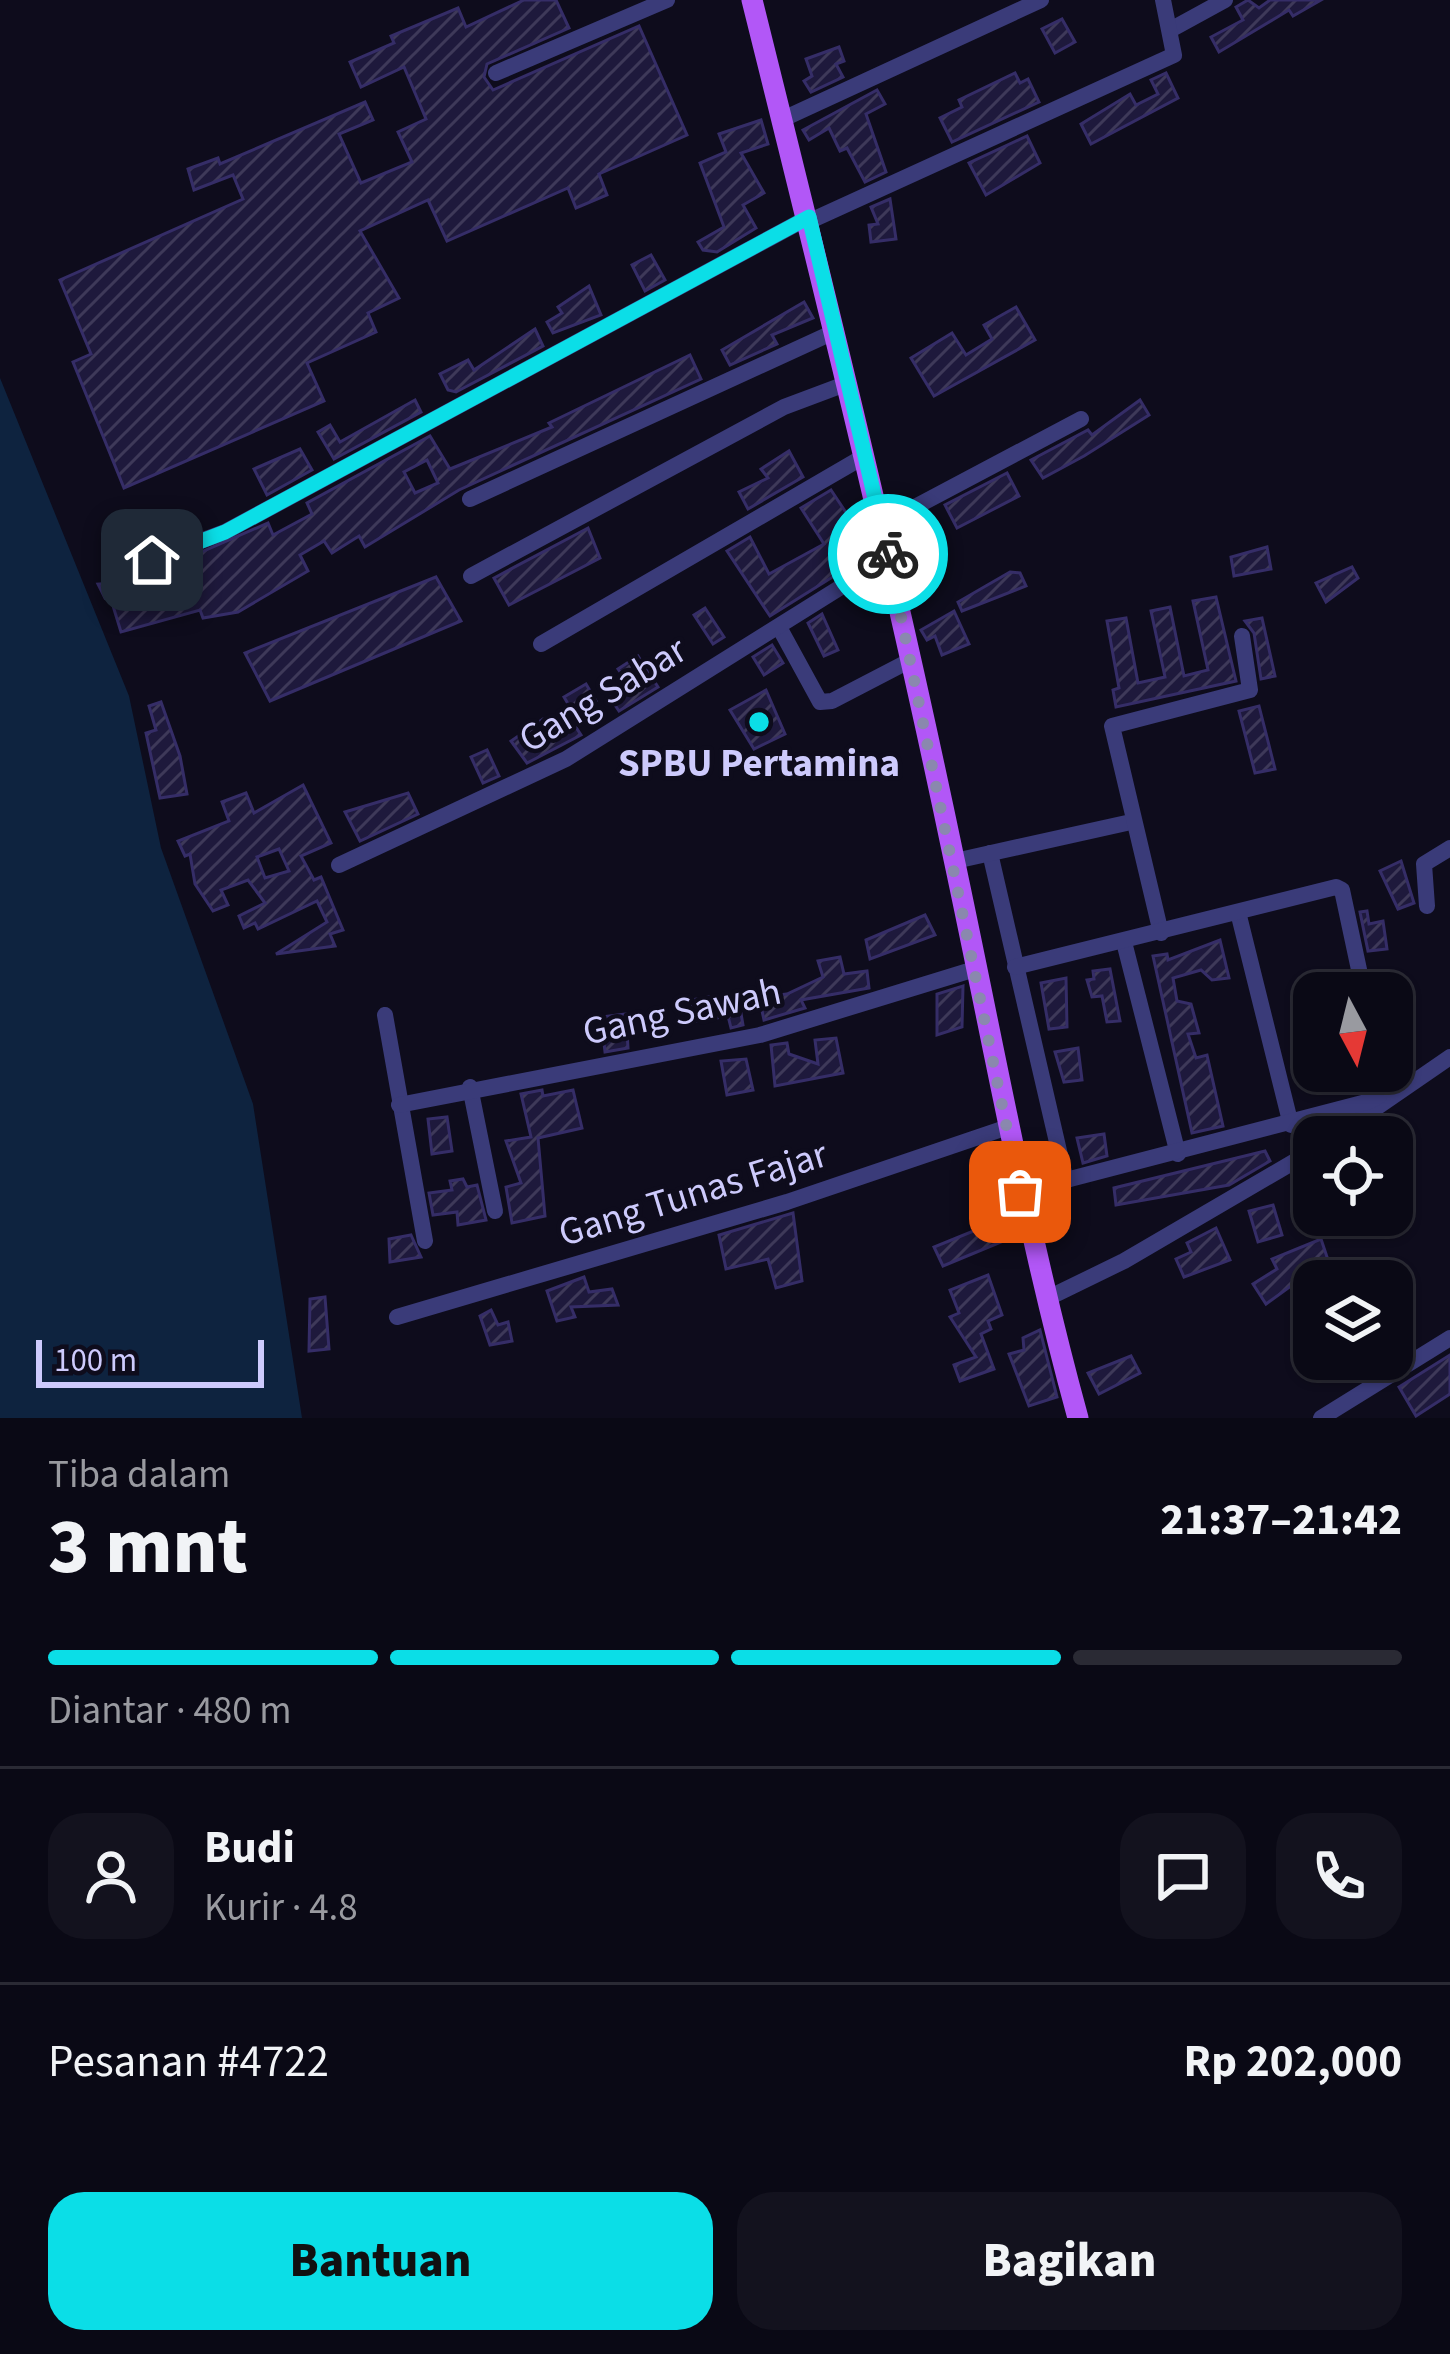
<!DOCTYPE html>
<html lang="id">
<meta charset="utf-8">
<style>
body{margin:0;font-family:"Source Sans 3",sans-serif;background:#13121e;color:#f1f3f6;height:100vh;display:flex;flex-direction:column;font-size:45px;white-space:nowrap}
*{box-sizing:border-box;margin:0}
p{font-size:39px;color:#999aa0}
.icon{flex:none;width:66px;height:66px;fill:none;stroke:currentColor;stroke-width:2;stroke-linecap:round;stroke-linejoin:round}
.map{position:relative;height:1418px;overflow:hidden}
.details{display:flex;flex-direction:column;background:#0a0915;flex:1}
.details>*{flex:none}
.needle{width:78px;rotate:173deg}
.tools{position:absolute;left:1293px;top:972px;display:grid;gap:24px}
.tools a{display:grid;place-items:center;width:120px;height:120px;border-radius:24px;background:#0a0915;box-shadow:0 3px 9px #0004,0 0 0 3px #2a2a34;font-size:60px}
.scale{position:absolute;left:36px;bottom:30px;width:228px;box-sizing:border-box;padding-left:12px;border:6px solid #cdcafc;border-top:0;font-size:33px;line-height:42px;white-space:nowrap;color:#cdcafc;-webkit-text-stroke:9px #0e0c1c;paint-order:stroke}
.pin{position:absolute;display:grid;place-items:center;width:102px;height:102px;color:#fff;margin:-51px;border-radius:24px;box-shadow:0 6px 18px #0006}
.courier{position:absolute;display:grid;place-items:center;width:120px;height:120px;margin:-60px;border:9px solid #0bdee7;border-radius:50%;background:#fff;color:#222;box-shadow:0 3px 15px #0007}
.overview em{font-style:normal;font-weight:800}
.overview div{display:flex;flex-direction:column-reverse}
.overview{display:flex;align-items:center;justify-content:space-between;height:204px;padding:0 48px}
h1{font-size:78px;font-weight:800;line-height:90px}
.bar{display:grid;grid-template-columns:repeat(4,1fr);gap:18px 12px;align-content:center;height:144px;padding:0 48px}
.bar i{height:15px;border-radius:9px;background:#2a2a34}
.bar .current{background:#0bdee7}
.bar p{grid-column:span 4}
.line{display:flex;align-items:center;gap:30px;padding:0 48px;border-top:3px solid #2a2a34}
.line div{flex:1}
.round{display:grid;place-items:center;flex:none;width:126px;height:126px;border-radius:36px;background:#13121e}
.primary-button{display:flex;gap:24px;margin-top:auto;padding:24px 48px}
.primary-button a{flex:1;height:138px;border-radius:36px;background:#0bdee7;color:#111;font-size:48px;font-weight:800;line-height:138px;text-align:center}
.primary-button a+a{background:#13121e;color:#f1f3f6}
.map>svg:first-child{display:block}
.water{fill:#0e233f}
.building{fill:url(#building-hatch);stroke:#352d67;stroke-width:3;fill-rule:evenodd}
.lines{fill:none;stroke-linecap:round;stroke-linejoin:round}
.minor{stroke:#3a3b79;stroke-width:16}
.major{stroke:#b257f7;stroke-width:21}
.done{stroke:#8a88ae;stroke-width:12;stroke-dasharray:0 21.6}
.route{stroke:#0bdee7;stroke-width:15}
.poi-dot{fill:#0bdee7;stroke:#0e0c1c;stroke-width:4.5}
.labels{text-anchor:middle;dominant-baseline:central;stroke-width:9;stroke-linejoin:round;paint-order:stroke}
.street-label{font-size:39px;fill:#cdcafc;stroke:#0e0c1c}
.poi-label{font-size:39px;font-weight:bold;fill:#cdcafc;stroke:#0e0c1c}
</style>
<div class="map">
<svg width="1450" height="1418" viewBox="0 0 1450 1418">
<defs>
<pattern id="building-hatch" width="6" height="6" patternUnits="userSpaceOnUse" patternTransform="scale(3)"><rect width="6" height="6" fill="#1e193c"/><path d="M-1 1l2-2M0 6l6-6M5 7l2-2" fill="none" stroke="#3e3959"/></pattern>
</defs>
<rect width="100%" height="100%" fill="#0e0c1c"/>
<polygon class="water" points="0,378 129,696 161,848 253,1104 302,1418 0,1418"/>
<g class="building">
<polygon points="524,0 556,0 569,28 487,64 484,77 493,90 639,26 687,135 599,174 607,195 576,208 568,188 447,241 428,200 360,231 399,298 368,313 376,332 307,363 324,401 124,488 73,362 91,354 60,280 243,199 233,175 194,190 188,169 218,158 220,164 365,102 373,120 339,134 361,183 412,162 398,132 426,119 404,67 361,87 350,62 394,43 391,36 458,8 466,27"/>
<polygon points="1248,0 1259,8 1270,0 1321,0 1293,16 1289,10 1219,52 1211,37 1243,20 1236,7"/>
<polygon points="1062,19 1075,42 1055,53 1042,29"/>
<polygon points="839,47 844,61 836,64 843,77 811,92 804,81 812,76 806,59"/>
<polygon points="1015,73 1020,83 1028,79 1039,102 952,142 940,118 962,107 959,100"/>
<polygon points="1166,73 1178,98 1091,144 1081,124 1130,94 1136,105 1158,94 1151,80"/>
<polygon points="877,90 885,104 866,114 886,172 865,182 847,148 840,151 829,128 809,140 803,130"/>
<polygon points="761,120 768,144 741,153 764,193 743,205 756,228 717,252 703,250 698,242 724,227 700,163 726,152 719,134"/>
<polygon points="1027,136 1040,163 986,195 969,163"/>
<polygon points="890,199 896,239 871,242 869,225 878,224 871,207"/>
<polygon points="651,255 665,280 645,291 632,265"/>
<polygon points="589,286 601,315 553,333 547,322 562,313 558,307"/>
<polygon points="804,302 813,318 772,335 777,344 730,365 722,350"/>
<polygon points="1016,307 1035,340 934,396 911,358 952,333 966,355 992,339 984,325"/>
<polygon points="535,329 543,346 456,392 448,390 440,374 468,360 474,370"/>
<path d="M 690,355 L 701,379 L 459,490 L 365,547 L 359,536 L 332,553 L 324,541 L 300,555 L 308,571 L 238,612 L 203,618 L 200,610 L 121,632 L 110,596 L 105,598 L 98,584 L 127,582 L 132,593 L 157,587 L 153,573 L 268,523 L 273,535 L 312,514 L 307,503 L 430,436 L 450,469 L 552,427 L 549,423 ZM 427,460 L 438,483 L 415,493 L 404,472 Z"/>
<polygon points="415,400 421,412 334,459 318,432 330,425 340,442"/>
<polygon points="1140,400 1149,415 1084,456 1043,478 1031,460 1088,430 1092,435"/>
<polygon points="300,449 312,470 267,495 254,469"/>
<polygon points="789,451 803,477 748,509 739,492 768,478 761,469"/>
<polygon points="1007,473 1019,496 957,528 945,505"/>
<polygon points="831,490 849,517 837,525 852,554 867,546 871,553 770,616 727,551 750,537 769,574 824,544 801,508"/>
<polygon points="588,528 600,558 509,605 494,578"/>
<polygon points="1267,547 1271,569 1234,576 1231,557"/>
<polygon points="1352,567 1358,578 1326,602 1316,583"/>
<polygon points="1010,572 1020,573 1026,586 962,611 958,602"/>
<polygon points="436,577 461,621 270,701 245,653"/>
<polygon points="1216,597 1236,681 1116,707 1113,690 1119,688 1107,621 1126,618 1138,683 1165,677 1151,611 1170,607 1184,676 1208,670 1193,601"/>
<polygon points="705,608 724,637 713,644 694,615"/>
<polygon points="954,611 969,644 942,655 935,636 927,640 921,630"/>
<polygon points="822,614 838,650 824,656 808,623"/>
<polygon points="1262,618 1275,676 1261,679 1254,633 1245,621"/>
<polygon points="772,645 783,663 764,675 753,657"/>
<polygon points="638,656 658,687 619,711 606,692 625,679 618,669"/>
<polygon points="586,684 596,701 574,714 564,697"/>
<polygon points="766,690 785,734 754,749 730,710"/>
<polygon points="161,702 180,756 187,794 160,798 146,733 156,730 149,706"/>
<polygon points="1259,706 1275,769 1255,773 1239,711"/>
<polygon points="568,715 581,735 527,763 511,741 543,719 549,728"/>
<polygon points="487,750 499,776 483,783 471,757"/>
<path d="M 303,785 L 331,843 L 301,856 L 314,880 L 321,877 L 343,930 L 330,934 L 335,946 L 276,954 L 327,922 L 317,901 L 258,929 L 255,923 L 244,928 L 239,916 L 265,903 L 248,880 L 221,890 L 228,905 L 213,911 L 195,884 L 190,854 L 185,856 L 178,841 L 229,821 L 222,802 L 246,793 L 254,813 ZM 279,849 L 289,871 L 265,878 L 257,857 Z"/>
<polygon points="408,793 418,814 360,841 345,812"/>
<polygon points="1401,861 1414,903 1398,909 1380,871"/>
<polygon points="1367,911 1369,924 1383,921 1387,949 1368,951 1360,912"/>
<polygon points="925,915 935,935 870,959 866,940"/>
<polygon points="1220,940 1229,978 1212,980 1201,970 1173,978 1177,1001 1191,1004 1199,1033 1188,1034 1196,1058 1207,1055 1223,1126 1192,1133 1153,956 1167,954 1168,960"/>
<polygon points="840,957 844,974 867,971 869,988 801,1000 805,1008 764,1020 759,997 787,994 823,977 818,961"/>
<polygon points="1110,969 1120,1021 1107,1022 1102,996 1092,997 1087,980 1094,979 1093,971"/>
<polygon points="1066,978 1067,1027 1049,1029 1041,983"/>
<polygon points="963,986 962,1027 937,1035 937,994"/>
<polygon points="738,996 743,1025 731,1028 728,1016 693,1022 691,1000 709,997 710,1003"/>
<polygon points="626,1014 628,1048 605,1052 601,1017"/>
<polygon points="836,1038 843,1073 775,1086 771,1045 787,1043 789,1054 818,1064 815,1040"/>
<polygon points="1078,1048 1082,1080 1064,1082 1055,1052"/>
<polygon points="746,1059 753,1090 727,1095 721,1061"/>
<polygon points="542,1090 543,1096 573,1090 582,1128 538,1138 545,1216 512,1223 506,1187 521,1183 506,1141 531,1137 521,1094"/>
<polygon points="447,1117 452,1151 432,1154 428,1119"/>
<polygon points="1104,1134 1107,1156 1083,1163 1077,1138"/>
<polygon points="1265,1151 1270,1161 1229,1185 1116,1205 1114,1188"/>
<polygon points="463,1179 467,1187 477,1185 486,1220 458,1225 457,1212 433,1215 429,1193 452,1190 450,1181"/>
<polygon points="1273,1205 1282,1235 1258,1242 1249,1211"/>
<polygon points="793,1213 802,1281 776,1288 768,1259 726,1269 719,1235"/>
<polygon points="1003,1219 1013,1237 943,1266 934,1247"/>
<polygon points="1216,1228 1230,1260 1184,1277 1176,1259 1191,1252 1187,1243"/>
<polygon points="411,1235 421,1257 390,1262 389,1239"/>
<polygon points="1321,1239 1332,1272 1295,1283 1266,1304 1253,1284 1277,1269 1272,1259"/>
<polygon points="988,1275 1002,1315 988,1321 991,1329 981,1334 994,1369 960,1381 954,1365 976,1357 950,1317 959,1313 950,1290"/>
<polygon points="584,1277 589,1292 612,1289 618,1305 571,1307 575,1317 557,1321 547,1291"/>
<polygon points="325,1297 329,1349 309,1351 310,1299"/>
<polygon points="491,1310 498,1325 508,1322 512,1341 490,1345 480,1316"/>
<polygon points="1040,1330 1057,1397 1029,1406 1009,1354 1024,1350 1023,1338"/>
<polygon points="1450,1355 1450,1394 1416,1416 1399,1387"/>
<polygon points="1131,1356 1140,1373 1099,1394 1088,1373"/>
</g>
<g class="lines">
<g class="minor">
<polyline points="1172,29 1225,0"/>
<polyline points="496,73 667,0"/>
<polyline points="783,119 1041,0"/>
<polyline points="810,221 1174,55 1163,0"/>
<polyline points="470,499 836,331"/>
<polyline points="881,525 1081,419"/>
<polyline points="115,573 225,532 809,217"/>
<polyline points="471,576 784,407 848,383"/>
<polyline points="779,627 820,702 832,701 909,661"/>
<polyline points="541,644 863,457"/>
<polyline points="990,853 1066,1181"/>
<polyline points="955,861 1131,822"/>
<polyline points="339,865 566,759 889,557"/>
<polyline points="1427,906 1424,864 1450,848"/>
<polyline points="1238,912 1291,1125"/>
<polyline points="1161,933 1112,726 1250,690 1242,636"/>
<polyline points="1124,942 1178,1154"/>
<polyline points="1015,967 1336,887 1342,890 1364,993"/>
<polyline points="385,1015 425,1241"/>
<polyline points="470,1087 495,1211"/>
<polyline points="399,1105 760,1035 975,969"/>
<polyline points="1334,1137 1450,1057"/>
<polyline points="1020,1192 1370,1101 1379,1096 1380,1071"/>
<polyline points="1046,1299 1124,1261 1314,1150"/>
<polyline points="397,1317 787,1202 1005,1128"/>
<polyline points="1321,1418 1450,1338"/>
</g>
<path class="major" d="M 752,0 C 823,285 894,571 954,859 C 994,1046 1027,1233 1078,1418"/>
</g>
<g class="lines">
<polyline class="done" points="888,554 1020,1192"/>
<polyline class="route" points="152,560 225,532 809,217 888,554"/>
</g>
<circle class="poi-dot" cx="759" cy="722" r="12"/>
<g class="labels">
<g class="street-label">
<text transform="translate(603 695) rotate(-31)">Gang Sabar</text>
<text transform="translate(682 1012) rotate(-12)">Gang Sawah</text>
<text transform="translate(693 1194) rotate(-17)">Gang Tunas Fajar</text>
</g>
<g class="poi-label">
<text x="759" y="764">SPBU Pertamina</text>
</g>
</g>
</svg>
<div class="tools">
<a><svg class="needle" viewBox="-14 -14 28 28"><path d="M0-13l5 13h-10z" fill="#e53935"/><path d="M0 13l5-13h-10z" fill="#999aa0"/></svg></a>
<a><svg class="icon" aria-label="locate" viewBox="0 0 24 24"><circle cx="12" cy="12" r="6"/><path d="M12 2v4M12 18v4M2 12h4M18 12h4"/></svg></a>
<a><svg class="icon" aria-label="layers" viewBox="0 0 24 24"><path d="M12 4l9 5-9 5-9-5zM3 14l9 5 9-5"/></svg></a>
</div>
<div class="scale">100 m</div>
<div class="pin" style="left:1020px;top:1192px;background:#ea580c"><svg class="icon" aria-label="bag" viewBox="0 0 24 24"><path d="M5 8h14l-1 12H6zM9 8a3 3 0 0 1 6 0"/></svg></div>
<div class="pin" style="left:152px;top:560px;background:#1f2937"><svg class="icon" aria-label="home" viewBox="0 0 24 24"><path d="M3 11l9-7 9 7M6 9v11h12V9"/></svg></div>
<div class="courier" style="left:888px;top:554px"><svg class="icon" aria-label="bike" viewBox="0 0 24 24"><circle cx="6" cy="16" r="4"/><circle cx="18" cy="16" r="4"/><path d="M6 16l4-8h5l3 8M10 8l3 8H6M13 5h3"/></svg></div>
</div>
<section class="details">
<div class="overview"><div><h1>3 mnt</h1><p>Tiba dalam</p></div><em>21:37–21:42</em></div>
<div class="bar"><i class="current"></i><i class="current"></i><i class="current"></i><i></i><p>Diantar · 480 m</p></div>
<div class="line" style="height:216px"><a class="round"><svg class="icon" aria-label="person" viewBox="0 0 24 24"><circle cx="12" cy="8" r="4"/><path d="M4 21q1-7 8-7t8 7"/></svg></a><div><b>Budi</b><p>Kurir · 4.8</p></div><a class="round"><svg class="icon" aria-label="chat" viewBox="0 0 24 24"><path d="M4 5h16v11H9l-5 4z"/></svg></a><a class="round"><svg class="icon" aria-label="phone" viewBox="0 0 24 24"><path d="M5 4h4l2 5-3 2q2 4 5 5l2-3 5 2v4C11 20 4 13 5 4z"/></svg></a></div>
<div class="line" style="height:156px"><div>Pesanan #4722</div><b>Rp 202,000</b></div>
<div class="primary-button"><a>Bantuan</a><a>Bagikan</a></div>
</section>
